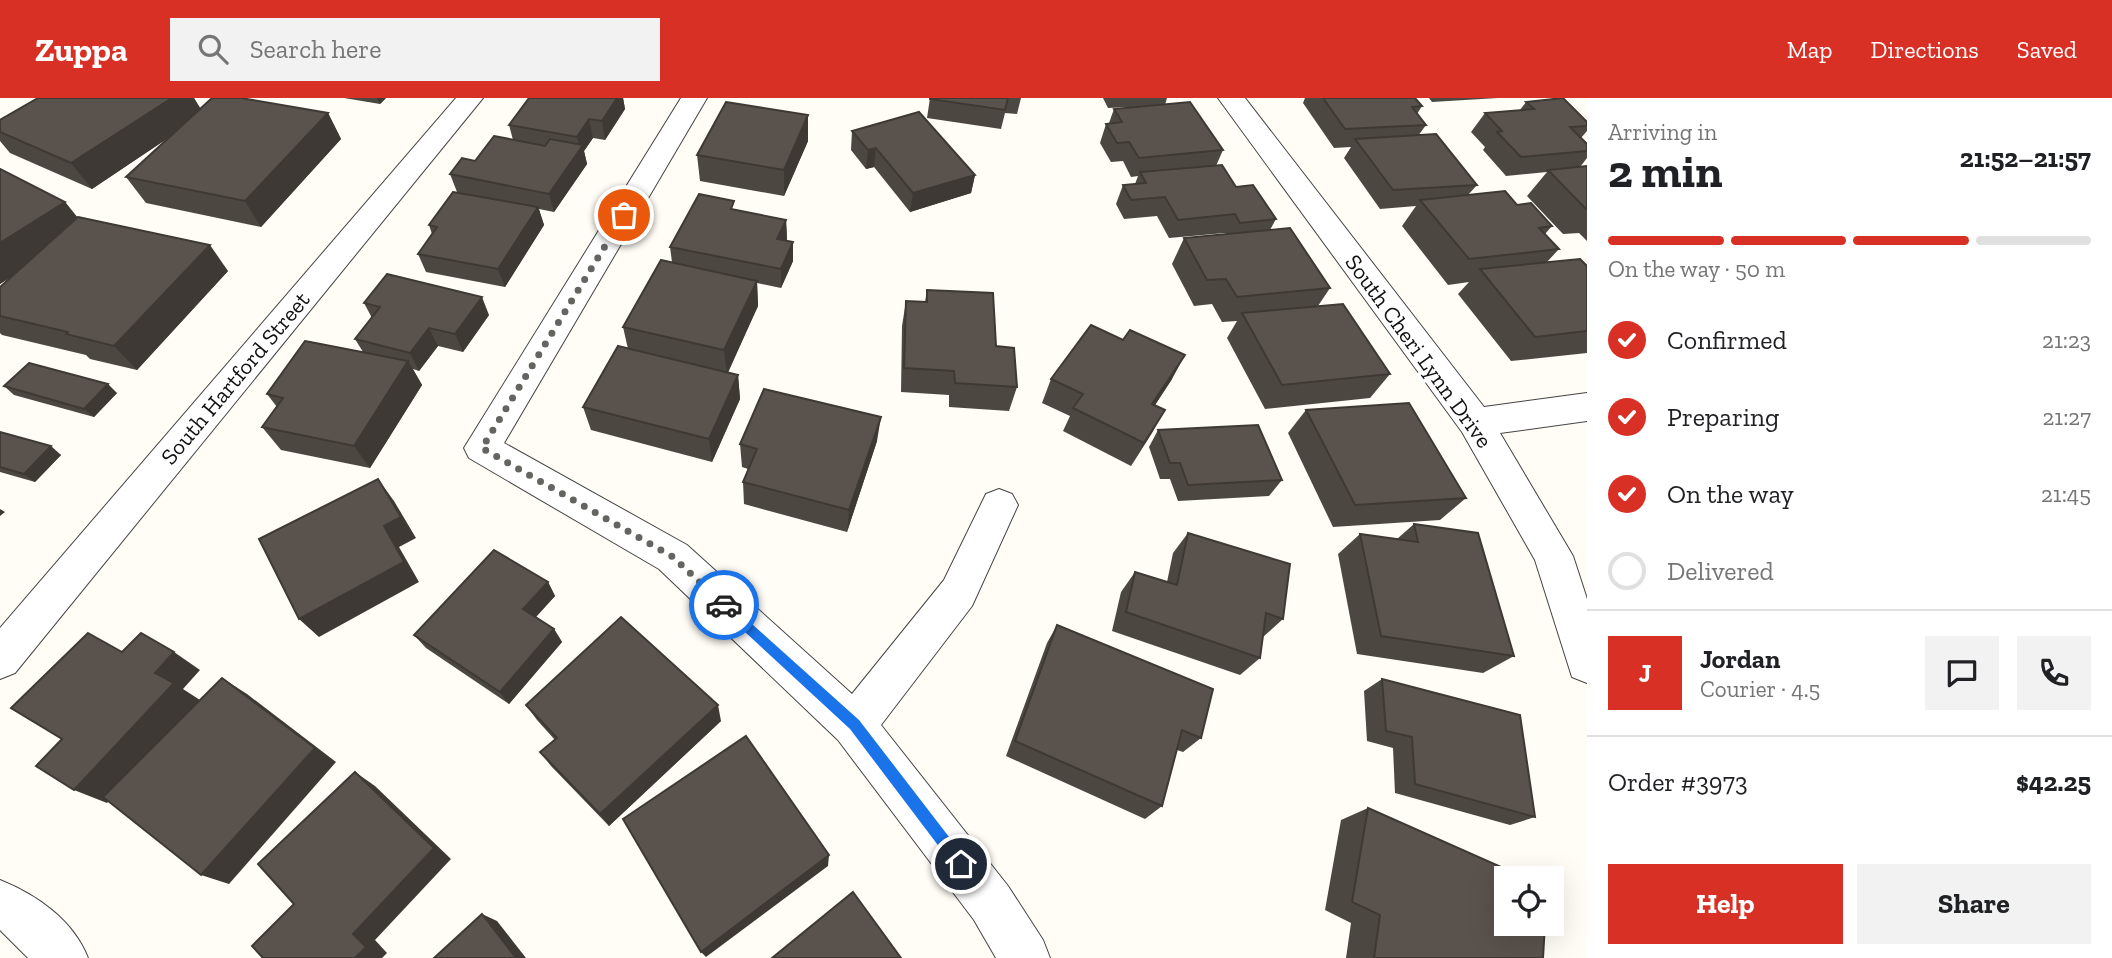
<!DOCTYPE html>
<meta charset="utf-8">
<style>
body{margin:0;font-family:"Zilla Slab",serif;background:#f2f2f2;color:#202124;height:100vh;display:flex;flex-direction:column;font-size:26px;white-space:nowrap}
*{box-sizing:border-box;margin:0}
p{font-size:23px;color:#757577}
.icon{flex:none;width:38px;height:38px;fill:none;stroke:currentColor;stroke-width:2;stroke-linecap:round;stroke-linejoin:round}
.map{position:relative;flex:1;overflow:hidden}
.drawer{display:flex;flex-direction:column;background:#fff;width:525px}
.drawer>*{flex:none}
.buttons{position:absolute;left:1494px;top:768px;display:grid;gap:14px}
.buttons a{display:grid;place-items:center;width:70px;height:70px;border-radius:0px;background:#fff;box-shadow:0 7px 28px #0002;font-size:35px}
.pin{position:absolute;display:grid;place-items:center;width:60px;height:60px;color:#fff;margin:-30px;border:4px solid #fff;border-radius:50%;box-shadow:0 2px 7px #0007}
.courier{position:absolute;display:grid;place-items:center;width:70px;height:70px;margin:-35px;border:5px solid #1a73e8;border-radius:50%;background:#fff;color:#222;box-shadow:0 2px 9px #0007}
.head em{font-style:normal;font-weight:700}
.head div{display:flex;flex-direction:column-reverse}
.head{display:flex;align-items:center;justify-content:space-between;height:119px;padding:0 21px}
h1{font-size:46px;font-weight:700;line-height:52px}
.bar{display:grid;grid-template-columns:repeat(4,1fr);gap:10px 7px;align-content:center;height:84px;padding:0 21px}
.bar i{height:9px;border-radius:5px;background:#e0e0e0}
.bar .active{background:#d93025}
.bar p{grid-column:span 4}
.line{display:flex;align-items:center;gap:18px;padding:0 21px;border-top:2px solid #e0e0e0}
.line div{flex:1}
.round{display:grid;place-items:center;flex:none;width:74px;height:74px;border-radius:0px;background:#f2f2f2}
ol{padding:0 21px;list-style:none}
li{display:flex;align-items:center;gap:21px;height:77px}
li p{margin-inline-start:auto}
li .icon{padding:7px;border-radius:50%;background:#d93025;color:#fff;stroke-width:4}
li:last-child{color:#757577}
li i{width:38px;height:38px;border:4px solid #e0e0e0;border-radius:50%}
.action{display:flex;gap:14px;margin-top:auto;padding:14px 21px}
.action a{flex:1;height:80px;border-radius:0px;background:#d93025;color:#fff;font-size:28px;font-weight:700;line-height:80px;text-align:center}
.action a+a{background:#f2f2f2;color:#202124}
header{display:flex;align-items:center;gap:42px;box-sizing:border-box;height:98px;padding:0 35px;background:#d93025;color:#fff}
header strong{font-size:33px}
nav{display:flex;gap:38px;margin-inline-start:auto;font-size:24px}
.search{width:490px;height:63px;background:#f2f2f2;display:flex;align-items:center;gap:18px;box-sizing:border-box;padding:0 24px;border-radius:0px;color:#757577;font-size:26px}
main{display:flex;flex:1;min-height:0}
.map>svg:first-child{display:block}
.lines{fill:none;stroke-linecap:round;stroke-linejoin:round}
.minor-casing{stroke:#444;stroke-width:2}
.minor{fill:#fff;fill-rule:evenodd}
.wall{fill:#4d4742}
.shaded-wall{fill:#3f3936}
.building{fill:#5a524d;stroke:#3f3936;stroke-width:2}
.route{fill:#1a73e8}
.done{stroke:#646461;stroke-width:7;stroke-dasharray:0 12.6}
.labels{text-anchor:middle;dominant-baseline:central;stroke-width:7;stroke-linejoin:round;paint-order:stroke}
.street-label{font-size:23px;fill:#111;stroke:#fff}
</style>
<header>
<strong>Zuppa</strong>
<div class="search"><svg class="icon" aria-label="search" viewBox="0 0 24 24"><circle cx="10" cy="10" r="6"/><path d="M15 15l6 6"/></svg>Search here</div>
<nav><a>Map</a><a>Directions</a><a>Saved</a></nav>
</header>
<main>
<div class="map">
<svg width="1587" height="860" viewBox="0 0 1587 860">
<rect width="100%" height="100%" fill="#fffdf5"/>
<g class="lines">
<g class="minor-casing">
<g id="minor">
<polygon points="456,0 483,0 15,575 0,581 0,530"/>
<polygon points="681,0 707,0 504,345 687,447 852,596 944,482 986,396 999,391 1012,396 1018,407 972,508 881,627 1008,788 1043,842 1050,860 996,860 974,822 838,642 659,471 469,360 464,350"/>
<polygon points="1218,0 1245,0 1484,309 1587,295 1587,323 1500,335 1573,458 1587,501 1587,585 1572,579 1535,462 1462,334"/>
<path d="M 0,782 C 37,797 73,822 88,860 L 28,860 L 0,832 Z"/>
</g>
</g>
<use href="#minor" class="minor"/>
</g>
<g class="wall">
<polygon points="194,0 200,11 328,15 341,41 261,129 146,105 126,79 171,38 92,91 10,55 0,43 0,22"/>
<polygon points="344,0 386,0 380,6"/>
<polygon points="529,0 623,0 625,11 605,42 593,40 584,53 587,66 554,114 539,111 544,127 505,189 426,174 418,156 432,136 429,127 457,94 450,76 513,42 509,27"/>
<polygon points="930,0 1021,0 1017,16 1005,15 1001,31 927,20"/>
<polygon points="1103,0 1167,0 1165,7 1223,52 1216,68 1236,89 1276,121 1270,132 1330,190 1318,208 1390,276 1370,300 1265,311 1227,240 1237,223 1222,224 1212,206 1194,208 1172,166 1184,140 1226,136 1225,135 1169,140 1157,118 1124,121 1116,106 1123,87 1135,86 1138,78 1131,79 1123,63 1111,64 1100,45 1106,26 1109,25 1114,11 1154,8 1108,10"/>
<polygon points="1305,0 1415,0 1422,8 1417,16 1426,27 1418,38 1477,87 1468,97 1517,107 1552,128 1545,136 1559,151 1547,164 1587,168 1587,255 1511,263 1458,196 1469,184 1448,187 1402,128 1416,108 1380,111 1344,60 1351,49 1334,50 1303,5"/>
<polygon points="1429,0 1498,0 1432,4"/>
<polygon points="1526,4 1587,24 1587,33 1581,40 1587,46 1587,60 1580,69 1587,68 1587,143 1579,135 1563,136 1527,98 1547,74 1506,78 1483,52 1485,49 1471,34 1485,15 1520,12"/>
<polygon points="808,17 808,43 784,98 700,83 697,57"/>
<polygon points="852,33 975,77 971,95 910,114 874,69 866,71 851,52"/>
<polygon points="0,71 65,104 77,119 228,173 137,272 90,261 86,257 2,237 0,235 0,189 11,179 0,186"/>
<polygon points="735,112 786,122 787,141 786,143 793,144 793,163 781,190 757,185 758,208 727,275 738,277 740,301 712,364 591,332 583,309 628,251 623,229 672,164 670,149"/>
<polygon points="927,192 996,248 1017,289 1009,313 949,309 949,297 901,294 902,228 906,203 925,204"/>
<polygon points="364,205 489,217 463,254 438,248 419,273 413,271 422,287 370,370 281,352 262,329 277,309 267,296 363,254 355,241 372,220"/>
<polygon points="1051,281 1172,281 1155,307 1165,312 1131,368 1063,333 1070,318 1042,305"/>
<polygon points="4,288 117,295 94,319 14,297"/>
<polygon points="1306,312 1466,400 1440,422 1333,429 1288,335"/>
<polygon points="1158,332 1282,382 1269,398 1178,403 1170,381 1160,381 1149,349"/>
<polygon points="0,334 61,357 35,384 0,374"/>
<polygon points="877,343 847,434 744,406 743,384 748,371 742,369 740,346"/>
<polygon points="1414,426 1514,558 1483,575 1357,556 1338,456 1360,436 1397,441"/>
<polygon points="1188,435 1283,521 1263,539 1260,560 1240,577 1112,533 1121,494 1135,474 1167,484 1173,455"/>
<polygon points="548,484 555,498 536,519 554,531 562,544 509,606 426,550 414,537"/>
<polygon points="1057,527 1201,640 1183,654 1177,652 1162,708 1145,721 1006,658 1047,545"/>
<polygon points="1382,581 1535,719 1510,727 1395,695 1393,650 1367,643 1364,593"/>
<polygon points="526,607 721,623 609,728 551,668 540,654 555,642 537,622"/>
<polygon points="1368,710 1543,860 1346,860 1351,825 1325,812 1341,722"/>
</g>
<g class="shaded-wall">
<polygon points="172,0 194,0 204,16 92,91 71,65"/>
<polygon points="377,0 386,0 380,6"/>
<polygon points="617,0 623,0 625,11 605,42 602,23"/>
<polygon points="328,15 341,41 261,129 245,103"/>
<polygon points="808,17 808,43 784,98 784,72"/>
<polygon points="589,21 593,40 584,53 587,66 554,114 549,96 580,51 577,39"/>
<polygon points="876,50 874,69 866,71 868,52"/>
<polygon points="975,77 971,95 910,114 913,95"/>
<polygon points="65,104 86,130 0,186 0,145"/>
<polygon points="538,109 544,127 505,189 498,171"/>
<polygon points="786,122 787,141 778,160 777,141"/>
<polygon points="793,144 793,163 781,190 781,171"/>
<polygon points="210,147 228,173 137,272 114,248"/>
<polygon points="757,183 758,208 727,277 724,252"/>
<polygon points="482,199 489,217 463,254 455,236"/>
<polygon points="429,230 438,248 419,273 410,255"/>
<polygon points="1185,257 1172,281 1140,330 1152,306"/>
<polygon points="408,263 422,287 370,370 354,348"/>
<polygon points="738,277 740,301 712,364 709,341"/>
<polygon points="108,286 117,295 94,319 84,311"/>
<polygon points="1165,312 1152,335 1131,368 1144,345"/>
<polygon points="881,319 877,343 847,434 849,412"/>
<polygon points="51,348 61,357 35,384 24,376"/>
<polygon points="378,381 394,403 416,440 399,449 419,484 319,539 299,521 384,428"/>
<polygon points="0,411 5,414 0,418"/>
<polygon points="548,484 555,498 531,524 523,511"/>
<polygon points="554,531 562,544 509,606 500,594"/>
<polygon points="174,554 200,572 183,591 200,602 107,705 74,692 155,575"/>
<polygon points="222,580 247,596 336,664 229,786 201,777"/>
<polygon points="718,607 721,623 609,728 600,716"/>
<polygon points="355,674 375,688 451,761 375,842 387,855 382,860 355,860 353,836"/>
<polygon points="829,757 828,768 706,859 701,854"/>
<polygon points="482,816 497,823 526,860 516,860"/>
</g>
<g class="building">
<polygon points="38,0 172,0 71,65 0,34 0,22"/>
<polygon points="212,0 241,0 328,15 245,103 126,79"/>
<polygon points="529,0 617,0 602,23 589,21 577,39 509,27"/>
<polygon points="930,0 1008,0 1005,12 930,1"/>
<polygon points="1323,0 1415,0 1422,8 1412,9 1426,27 1345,31"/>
<polygon points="1563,0 1587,24 1587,28 1570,29 1587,46 1587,53 1521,59 1497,34 1502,33 1485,15 1534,11 1526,4"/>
<polygon points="726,4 808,17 784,72 697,57"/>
<polygon points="1190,4 1223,52 1139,60 1129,44 1117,45 1106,26 1122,24 1114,11"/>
<polygon points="919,14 975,77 913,95 876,50 868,52 852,33"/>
<polygon points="1436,36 1477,87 1393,92 1355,41"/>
<polygon points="494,38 545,48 550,41 583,47 549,96 450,76 462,60 475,63"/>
<polygon points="1222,67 1236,89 1253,87 1276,121 1240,125 1235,116 1178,122 1165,99 1131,102 1123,87 1146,85 1140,74"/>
<polygon points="1587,68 1587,111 1586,111 1548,72"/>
<polygon points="0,71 65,104 0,145"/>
<polygon points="1505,93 1517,107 1531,105 1552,128 1539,130 1559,151 1469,161 1420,102"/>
<polygon points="453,94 538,109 498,171 418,156 437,129 429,127"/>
<polygon points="699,96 734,103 731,111 786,122 777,141 793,144 781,171 670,149"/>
<polygon points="78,119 210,147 114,248 66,236 68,234 0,218 0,189"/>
<polygon points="1290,130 1330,190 1237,199 1226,181 1207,182 1184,140"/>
<polygon points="1580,161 1587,168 1587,233 1535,239 1480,171"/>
<polygon points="661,162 757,183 724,252 623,229"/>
<polygon points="387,176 482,199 455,236 429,230 410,255 355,241 380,209 364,205"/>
<polygon points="927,192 993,195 996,248 1014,250 1017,289 955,285 954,273 904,270 906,203 927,204"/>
<polygon points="1343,206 1390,276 1282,287 1242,215"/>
<polygon points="1091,227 1123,242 1130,232 1185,257 1152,306 1165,312 1144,345 1073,310 1083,296 1051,281"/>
<polygon points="305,243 408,263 354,348 262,329 283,300 267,296"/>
<polygon points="618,248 738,277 709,341 583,309"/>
<polygon points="29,265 108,286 84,311 4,288"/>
<polygon points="764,291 881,319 849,412 743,384 757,351 740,346"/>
<polygon points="1409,305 1466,400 1355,407 1306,312"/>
<polygon points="1258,327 1282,382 1188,387 1180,365 1170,365 1158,332"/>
<polygon points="0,334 51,348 24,376 0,369"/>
<polygon points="378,381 401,419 384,428 404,464 299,521 259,441"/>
<polygon points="1414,426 1478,435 1514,558 1381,538 1360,436 1418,444"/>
<polygon points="1188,435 1290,466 1283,521 1266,515 1260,560 1126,514 1135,474 1177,487"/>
<polygon points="494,452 548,484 523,511 554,531 500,594 414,537"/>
<polygon points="621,519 718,607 600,716 540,654 557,640 526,607"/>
<polygon points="1057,527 1213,591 1201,640 1182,632 1162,708 1015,643"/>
<polygon points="88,535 122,554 141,535 174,554 155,575 174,585 74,692 36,668 62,641 11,610"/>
<polygon points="222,580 315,650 201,777 103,699"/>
<polygon points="1382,581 1520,617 1535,719 1415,686 1412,639 1386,633"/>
<polygon points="746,638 829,757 701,854 623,721"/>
<polygon points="355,674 434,750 353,836 366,849 355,860 263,860 252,848 294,806 258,766"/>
<polygon points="1368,710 1526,780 1507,780 1507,826 1545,826 1543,860 1374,860 1380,817 1352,804"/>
<polygon points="853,794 901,860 772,860"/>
<polygon points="482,816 516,860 434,860"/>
</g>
<polygon class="route" points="724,501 859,622 966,761 966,771 956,771 850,631 720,511 718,507"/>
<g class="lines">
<polyline class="done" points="624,117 482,350 673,459 724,507"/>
</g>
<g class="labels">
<g class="street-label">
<text transform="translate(1419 253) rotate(54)">South Cheri Lynn Drive</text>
<text transform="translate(235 280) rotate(-50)">South Hartford Street</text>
</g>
</g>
</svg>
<div class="buttons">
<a><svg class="icon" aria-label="locate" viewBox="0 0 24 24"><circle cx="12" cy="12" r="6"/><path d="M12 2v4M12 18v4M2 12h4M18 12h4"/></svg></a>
</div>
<div class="pin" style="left:624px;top:117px;background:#ea580c"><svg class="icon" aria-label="bag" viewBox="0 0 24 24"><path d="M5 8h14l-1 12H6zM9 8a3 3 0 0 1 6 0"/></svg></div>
<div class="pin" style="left:961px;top:766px;background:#1f2937"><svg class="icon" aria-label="home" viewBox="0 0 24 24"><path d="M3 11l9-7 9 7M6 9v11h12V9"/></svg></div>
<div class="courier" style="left:724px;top:507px"><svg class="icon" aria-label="car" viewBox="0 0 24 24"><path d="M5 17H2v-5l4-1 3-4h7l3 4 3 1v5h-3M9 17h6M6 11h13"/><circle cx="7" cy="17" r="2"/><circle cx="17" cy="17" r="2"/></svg></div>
</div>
<section class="drawer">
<div class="head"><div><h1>2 min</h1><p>Arriving in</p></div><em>21:52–21:57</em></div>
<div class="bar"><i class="active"></i><i class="active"></i><i class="active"></i><i></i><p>On the way · 50 m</p></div>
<ol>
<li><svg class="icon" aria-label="check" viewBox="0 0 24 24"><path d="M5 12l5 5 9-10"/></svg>Confirmed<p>21:23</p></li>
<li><svg class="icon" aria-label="check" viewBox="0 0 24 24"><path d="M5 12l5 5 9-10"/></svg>Preparing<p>21:27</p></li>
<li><svg class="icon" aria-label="check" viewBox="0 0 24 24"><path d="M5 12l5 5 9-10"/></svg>On the way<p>21:45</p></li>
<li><i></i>Delivered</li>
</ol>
<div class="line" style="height:126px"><b class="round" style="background:#d93025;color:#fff">J</b><div><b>Jordan</b><p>Courier · 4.5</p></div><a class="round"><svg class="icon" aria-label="chat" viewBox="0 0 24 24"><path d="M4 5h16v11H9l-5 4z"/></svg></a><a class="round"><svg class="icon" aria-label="phone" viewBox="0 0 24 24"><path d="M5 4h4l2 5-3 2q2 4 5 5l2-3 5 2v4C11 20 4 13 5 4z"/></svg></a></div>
<div class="line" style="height:91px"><div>Order #3973</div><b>$42.25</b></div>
<div class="action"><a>Help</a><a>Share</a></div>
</section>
</main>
